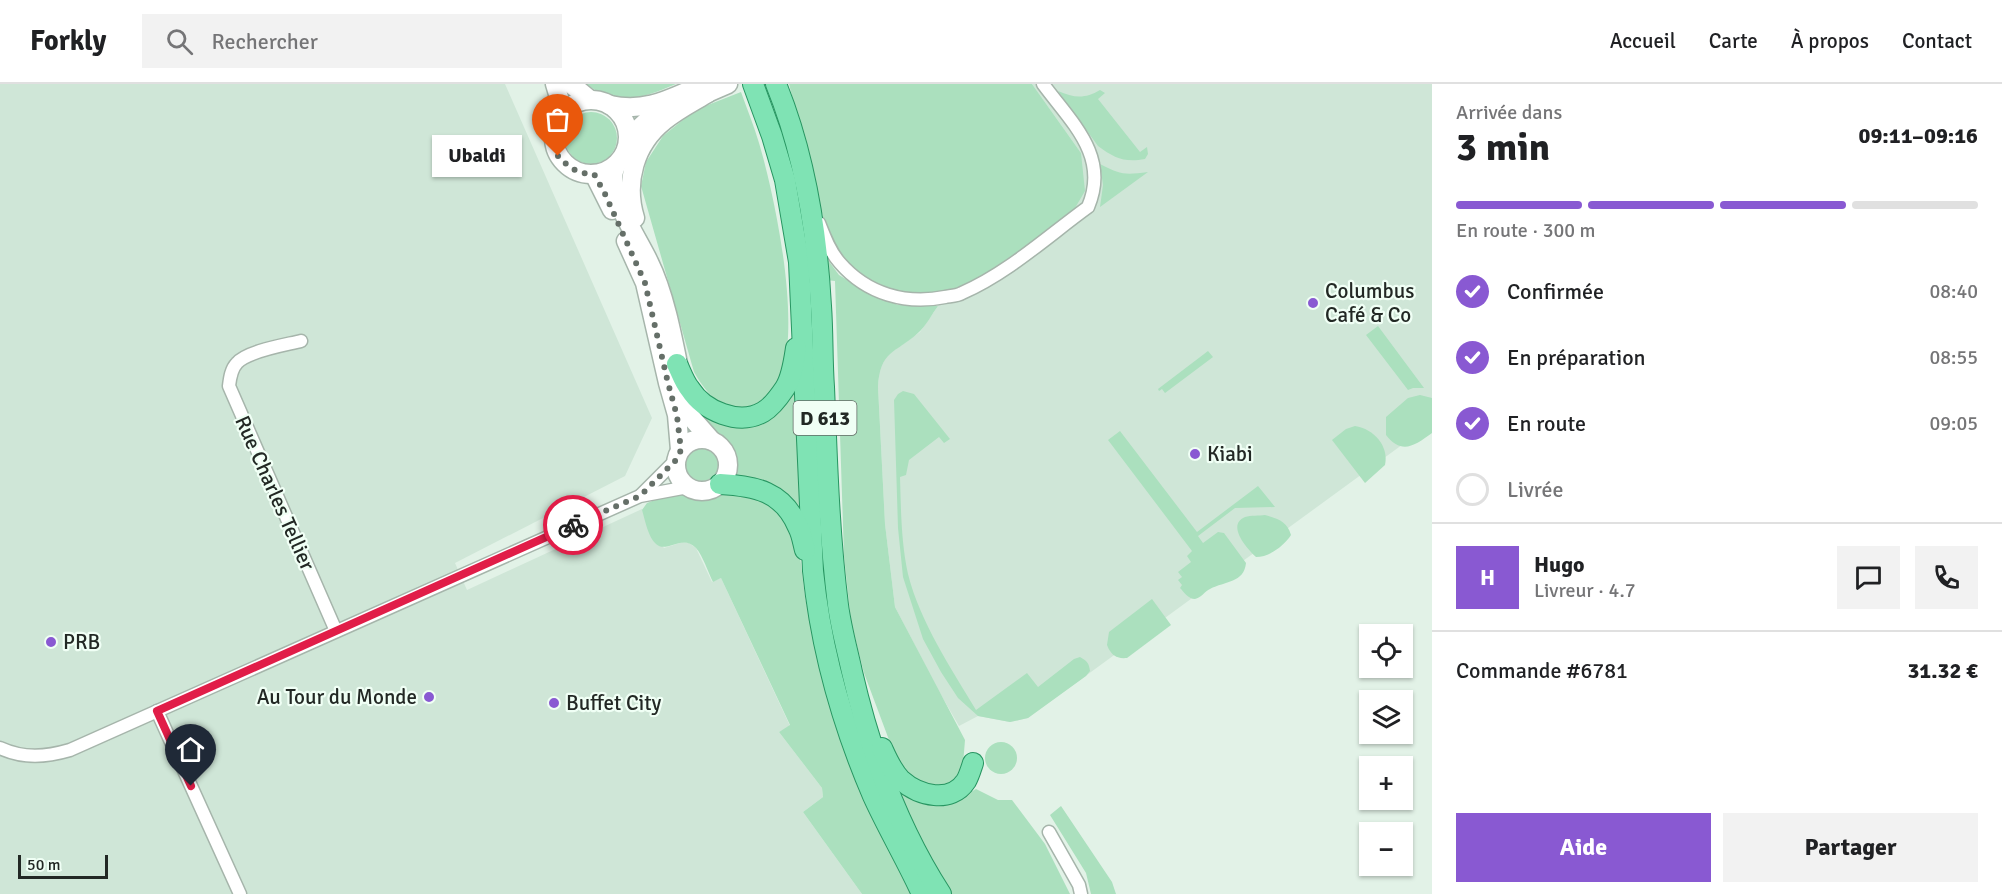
<!DOCTYPE html>
<html lang="fr">
<meta charset="utf-8">
<style>
body{margin:0;font-family:Signika,sans-serif;background:#f2f2f2;color:#202124;height:100vh;display:flex;flex-direction:column;font-size:22px;white-space:nowrap}
*{box-sizing:border-box;margin:0}
p{font-size:20px;color:#757577}
.icon{flex:none;width:33px;height:33px;fill:none;stroke:currentColor;stroke-width:2;stroke-linecap:round;stroke-linejoin:round}
.map{position:relative;flex:1;overflow:hidden}
.sheet{display:flex;flex-direction:column;background:#fff;width:570px}
.sheet>*{flex:none}
.buttons{position:absolute;left:1359px;top:540px;display:grid;gap:12px}
.buttons a{display:grid;place-items:center;width:54px;height:54px;border-radius:0px;background:#fff;box-shadow:0 2px 4px #0004;font-size:30px}
.scale{position:absolute;left:18px;bottom:15px;width:90px;box-sizing:border-box;padding-left:6px;border:3px solid #222824;border-top:0;font-size:16px;line-height:21px;white-space:nowrap;color:#222824;-webkit-text-stroke:4px #f0fff5;paint-order:stroke}
.pin{position:absolute;display:grid;place-items:center;width:51px;height:51px;color:#fff;margin:-62px -26px;border-radius:50% 50% 50% 0;rotate:-45deg;box-shadow:0 0 6px #0007}
.pin .icon{rotate:45deg}
.courier{position:absolute;display:grid;place-items:center;width:60px;height:60px;margin:-30px;border:4px solid #e11d48;border-radius:50%;background:#fff;color:#222;box-shadow:0 2px 8px #0007}
.bubble{position:absolute;height:42px;border-radius:0px;background:#fff;box-shadow:0 2px 4px #0004;font-size:20px;font-weight:700;line-height:42px;text-align:center}
.head em{font-style:normal;font-weight:700}
.head div{display:flex;flex-direction:column-reverse}
.head{display:flex;align-items:center;justify-content:space-between;height:102px;padding:0 24px}
h1{font-size:39px;font-weight:700;line-height:45px}
.bar{display:grid;grid-template-columns:repeat(4,1fr);gap:9px 6px;align-content:center;height:72px;padding:0 24px}
.bar i{height:8px;border-radius:4px;background:#e0e0e0}
.bar .on{background:#8959d2}
.bar p{grid-column:span 4}
.line{display:flex;align-items:center;gap:15px;padding:0 24px;border-top:2px solid #e0e0e0}
.line div{flex:1}
.round{display:grid;place-items:center;flex:none;width:63px;height:63px;border-radius:0px;background:#f2f2f2}
ol{padding:0 24px;list-style:none}
li{display:flex;align-items:center;gap:18px;height:66px}
li p{margin-inline-start:auto}
li .icon{padding:6px;border-radius:50%;background:#8959d2;color:#fff;stroke-width:4}
li:last-child{color:#757577}
li i{width:33px;height:33px;border:3px solid #e0e0e0;border-radius:50%}
.cta{display:flex;gap:12px;margin-top:auto;padding:12px 24px}
.cta a{flex:1;height:69px;border-radius:0px;background:#8959d2;color:#fff;font-size:24px;font-weight:700;line-height:69px;text-align:center}
.cta a+a{background:#f2f2f2;color:#202124}
header{display:flex;align-items:center;gap:36px;box-sizing:border-box;height:84px;padding:0 30px;background:#fff;border-bottom:2px solid #e0e0e0}
header strong{font-size:28px}
nav{display:flex;gap:33px;margin-inline-start:auto;font-size:21px}
.search{width:420px;height:54px;background:#f2f2f2;display:flex;align-items:center;gap:15px;box-sizing:border-box;padding:0 21px;border-radius:0px;color:#757577;font-size:22px}
main{display:flex;flex:1;min-height:0}
.map>svg:first-child{display:block}
.built{fill:#cfe6d7}
.green{fill:#abe0be}
.lines{fill:none;stroke-linecap:round;stroke-linejoin:round}
.street-casing{stroke:#a6b5ab;stroke-width:15}
.secondary-casing{stroke:#a6b5ab;stroke-width:21}
.primary-casing{stroke:#279561;stroke-width:22}
.street{stroke:#fff;stroke-width:12}
.secondary{stroke:#fff;stroke-width:18}
.primary{stroke:#7fe3b4;stroke-width:20}
.done{stroke:#656f68;stroke-width:6;stroke-dasharray:0 10.8}
.route{stroke:#e11d48;stroke-width:8}
.poi-dot{fill:#8959d2;stroke:#f0fff5;stroke-width:2}
.labels{text-anchor:middle;dominant-baseline:central;stroke-width:4.5;stroke-linejoin:round;paint-order:stroke}
.shield{fill:#f0fff5;stroke:#606863;stroke-width:1.5}
.shield-label{font-size:20px;font-weight:bold;fill:#222824}
.poi-label{font-size:21px;fill:#222824;stroke:#f0fff5;text-anchor:start}
.street-label{font-size:21px;fill:#222824;stroke:#f0fff5}
</style>
<header>
<strong>Forkly</strong>
<div class="search"><svg class="icon" aria-label="search" viewBox="0 0 24 24"><circle cx="10" cy="10" r="6"/><path d="M15 15l6 6"/></svg>Rechercher</div>
<nav><a>Accueil</a><a>Carte</a><a>À propos</a><a>Contact</a></nav>
</header>
<main>
<div class="map">
<svg width="1432" height="810" viewBox="0 0 1432 810">
<rect width="100%" height="100%" fill="#e2f2e7"/>
<g class="built">
<polygon points="0,0 505,0 652,334 625,392 455,479 467,506 642,425 649,445 664,464 683,458 689,459 696,464 712,498 721,494 790,642 779,648 822,704 823,713 803,728 862,810 0,810"/>
<polygon points="1032,0 1432,0 1432,339 1028,634 1010,638 978,632 959,642 937,604 895,523 885,440 878,303 879,286 884,275 892,268 920,248 938,222 931,212 1081,69"/>
</g>
<g class="green">
<path d="M 586,0 L 676,0 C 643,14 617,23 586,0 Z"/>
<polygon points="789,0 1032,0 1081,69 1085,107 1075,124 1058,140 965,204 931,212 882,205 845,177 826,145"/>
<path d="M 1100,6 L 1105,9 L 1098,15 L 1140,68 L 1147,63 L 1148,70 L 1145,75 C 1125,79 1114,74 1098,62 L 1058,7 C 1074,14 1085,15 1100,6 Z"/>
<path d="M 741,8 C 747,25 754,42 759,59 C 775,113 809,267 771,313 C 766,319 754,321 746,323 C 720,328 705,307 694,288 L 641,102 L 646,78 L 663,52 L 695,26 Z"/>
<circle cx="591" cy="54" r="26"/>
<path d="M 1100,80 C 1121,91 1125,91 1148,88 L 1100,123 L 1103,101 Z"/>
<path d="M 822,168 L 839,191 L 870,210 L 898,221 L 938,222 C 932,230 926,242 918,249 C 895,270 880,266 878,303 L 885,440 L 895,523 L 965,656 L 962,693 L 945,705 L 919,699 L 905,687 L 895,672 L 864,589 L 851,538 L 844,472 L 835,197 L 826,196 Z"/>
<polygon points="1378,242 1424,304 1413,304 1408,306 1366,251"/>
<polygon points="1208,267 1213,273 1165,309 1162,305 1159,307 1158,305"/>
<path d="M 796,300 L 804,435 C 781,415 767,394 736,392 C 740,356 724,361 705,342 C 699,336 695,324 692,316 C 715,330 742,354 769,334 C 780,327 788,310 796,300 Z"/>
<path d="M 903,307 L 914,310 L 950,355 L 944,359 L 939,353 L 909,376 L 906,391 L 900,393 C 901,425 901,458 908,490 C 920,538 951,584 976,626 L 1027,589 L 1038,603 L 1074,575 L 1080,573 C 1087,577 1089,579 1090,587 L 1086,592 L 1028,634 L 1010,638 L 978,632 L 958,614 L 941,588 L 923,555 L 903,493 L 898,444 L 894,316 L 898,310 Z"/>
<path d="M 1420,311 L 1432,314 L 1432,349 C 1414,362 1402,371 1386,351 L 1386,333 L 1408,314 Z"/>
<path d="M 1355,342 C 1374,345 1389,362 1385,381 L 1365,399 L 1332,356 L 1346,345 Z"/>
<path d="M 1120,347 L 1197,448 L 1258,402 L 1275,423 L 1235,424 L 1198,452 L 1203,459 L 1218,448 L 1224,449 L 1246,479 C 1244,499 1225,497 1210,505 C 1205,507 1201,514 1195,515 C 1188,515 1184,508 1180,504 L 1182,501 L 1178,496 L 1182,493 L 1178,488 L 1191,478 L 1187,472 L 1192,467 L 1108,356 Z"/>
<circle cx="702" cy="381" r="16"/>
<path d="M 676,408 L 706,417 L 723,409 L 755,410 L 788,435 L 800,472 L 805,513 L 817,569 L 914,810 L 862,810 L 803,728 L 823,713 L 822,704 L 779,648 L 790,641 L 721,494 L 713,498 C 708,488 703,472 696,464 C 682,449 667,470 656,460 C 648,453 645,436 642,426 L 647,419 Z"/>
<path d="M 1265,431 C 1278,435 1287,437 1291,451 C 1284,462 1269,473 1256,473 C 1247,465 1226,441 1245,433 C 1251,431 1259,432 1265,431 Z"/>
<path d="M 1152,515 L 1171,541 L 1127,574 C 1116,575 1111,571 1107,561 L 1109,548 Z"/>
<circle cx="1001" cy="674" r="16"/>
<polygon points="976,705 998,716 1012,716 1045,760 1070,810 950,810 923,763 899,707 903,706 955,717"/>
<polygon points="1061,722 1112,798 1116,810 1091,810 1086,789 1050,731"/>
</g>
<g class="lines">
<g class="street-casing">
<g id="street">
<path d="M 819,139 C 824,152 830,168 840,179 C 867,210 906,221 945,213 C 950,212 957,212 962,209 C 1008,189 1048,152 1088,123 C 1110,72 1071,38 1043,0"/>
<path d="M 301,257 C 285,261 247,267 237,279 C 231,285 230,294 229,302 L 336,547"/>
<polyline points="641,411 676,376"/>
<polyline points="157,627 240,810"/>
<path d="M 0,664 C 24,675 46,673 70,666 L 640,412 L 688,403"/>
<polyline points="1049,748 1079,801 1081,810"/>
</g>
</g>
<g class="secondary-casing">
<g id="secondary">
<polyline points="555,0 563,27"/>
<polyline points="571,0 589,15"/>
<polyline points="698,13 728,0"/>
<circle cx="591" cy="53" r="37"/>
<path d="M 610,21 C 647,29 671,14 704,0"/>
<path d="M 628,61 C 638,41 650,33 670,24"/>
<path d="M 617,80 C 615,84 613,89 613,94 C 612,116 639,157 649,178 C 669,218 677,280 687,324 L 690,332 L 711,356"/>
<polyline points="594,90 612,126"/>
<path d="M 635,134 C 624,98 635,60 664,37 C 677,26 693,18 708,9"/>
<polyline points="626,157 645,199 668,299 677,331 680,366"/>
<circle cx="702" cy="381" r="26"/>
</g>
</g>
<g class="primary-casing">
<g id="primary">
<path d="M 753,0 L 772,52 L 785,96 L 799,178 L 813,487 C 821,565 842,640 873,712 C 888,745 907,777 922,810"/>
<path d="M 776,0 C 804,69 817,147 821,222 C 823,249 822,276 824,303 C 827,376 829,449 838,521 C 841,544 847,565 852,588 C 870,666 897,742 941,810"/>
<path d="M 677,280 C 681,288 684,298 690,305 C 704,327 739,342 763,328 C 772,323 779,313 785,304 C 792,293 794,277 796,264"/>
<path d="M 720,400 C 755,402 783,407 798,443 C 802,450 803,459 805,466"/>
<path d="M 882,664 C 887,675 892,687 901,696 C 919,712 951,720 966,697 C 969,692 971,685 973,679"/>
</g>
</g>
<use href="#street" class="street"/>
<use href="#secondary" class="secondary"/>
<use href="#primary" class="primary"/>
</g>
<g class="lines">
<path class="done" d="M 558,72 C 569,84 578,90 594,90 L 605,110 L 645,199 L 668,299 L 677,332 L 681,366 L 676,376 L 640,412 L 573,441"/>
<polyline class="route" points="191,702 157,627 573,441"/>
</g>
<g class="poi-dot">
<circle cx="1313" cy="219" r="6"/>
<circle cx="1195" cy="370" r="6"/>
<circle cx="51" cy="558" r="6"/>
<circle cx="429" cy="613" r="6"/>
<circle cx="554" cy="619" r="6"/>
</g>
<g class="labels">
<rect class="shield" x="793.5" y="317" width="63" height="34" rx="4.5"/>
<g class="shield-label">
<text x="825" y="334">D 613</text>
</g>
<g class="poi-label">
<text x="1325" y="207">Columbus<tspan x="1325" dy="24">Café &amp; Co</tspan></text>
<text x="1207" y="370">Kiabi</text>
<text x="63" y="558">PRB</text>
<text x="417" y="613" text-anchor="end">Au Tour du Monde</text>
<text x="566" y="619">Buffet City</text>
</g>
<g class="street-label">
<text transform="translate(275 409) rotate(66)">Rue Charles Tellier</text>
</g>
</g>
</svg>
<div class="buttons">
<a><svg class="icon" aria-label="locate" viewBox="0 0 24 24"><circle cx="12" cy="12" r="6"/><path d="M12 2v4M12 18v4M2 12h4M18 12h4"/></svg></a>
<a><svg class="icon" aria-label="layers" viewBox="0 0 24 24"><path d="M12 4l9 5-9 5-9-5zM3 14l9 5 9-5"/></svg></a>
<a>+</a>
<a>−</a>
</div>
<div class="scale">50 m</div>
<div class="pin" style="left:558px;top:72px;background:#ea580c"><svg class="icon" aria-label="bag" viewBox="0 0 24 24"><path d="M5 8h14l-1 12H6zM9 8a3 3 0 0 1 6 0"/></svg></div>
<div class="pin" style="left:191px;top:702px;background:#1f2937"><svg class="icon" aria-label="home" viewBox="0 0 24 24"><path d="M3 11l9-7 9 7M6 9v11h12V9"/></svg></div>
<div class="courier" style="left:573px;top:441px"><svg class="icon" aria-label="bike" viewBox="0 0 24 24"><circle cx="6" cy="16" r="4"/><circle cx="18" cy="16" r="4"/><path d="M6 16l4-8h5l3 8M10 8l3 8H6M13 5h3"/></svg></div>
<div class="bubble" style="left:432px;top:51px;width:90px">Ubaldi</div>
</div>
<section class="sheet">
<div class="head"><div><h1>3 min</h1><p>Arrivée dans</p></div><em>09:11–09:16</em></div>
<div class="bar"><i class="on"></i><i class="on"></i><i class="on"></i><i></i><p>En route · 300 m</p></div>
<ol>
<li><svg class="icon" aria-label="check" viewBox="0 0 24 24"><path d="M5 12l5 5 9-10"/></svg>Confirmée<p>08:40</p></li>
<li><svg class="icon" aria-label="check" viewBox="0 0 24 24"><path d="M5 12l5 5 9-10"/></svg>En préparation<p>08:55</p></li>
<li><svg class="icon" aria-label="check" viewBox="0 0 24 24"><path d="M5 12l5 5 9-10"/></svg>En route<p>09:05</p></li>
<li><i></i>Livrée</li>
</ol>
<div class="line" style="height:108px"><b class="round" style="background:#8959d2;color:#fff">H</b><div><b>Hugo</b><p>Livreur · 4.7</p></div><a class="round"><svg class="icon" aria-label="chat" viewBox="0 0 24 24"><path d="M4 5h16v11H9l-5 4z"/></svg></a><a class="round"><svg class="icon" aria-label="phone" viewBox="0 0 24 24"><path d="M5 4h4l2 5-3 2q2 4 5 5l2-3 5 2v4C11 20 4 13 5 4z"/></svg></a></div>
<div class="line" style="height:78px"><div>Commande #6781</div><b>31.32 €</b></div>
<div class="cta"><a>Aide</a><a>Partager</a></div>
</section>
</main>
